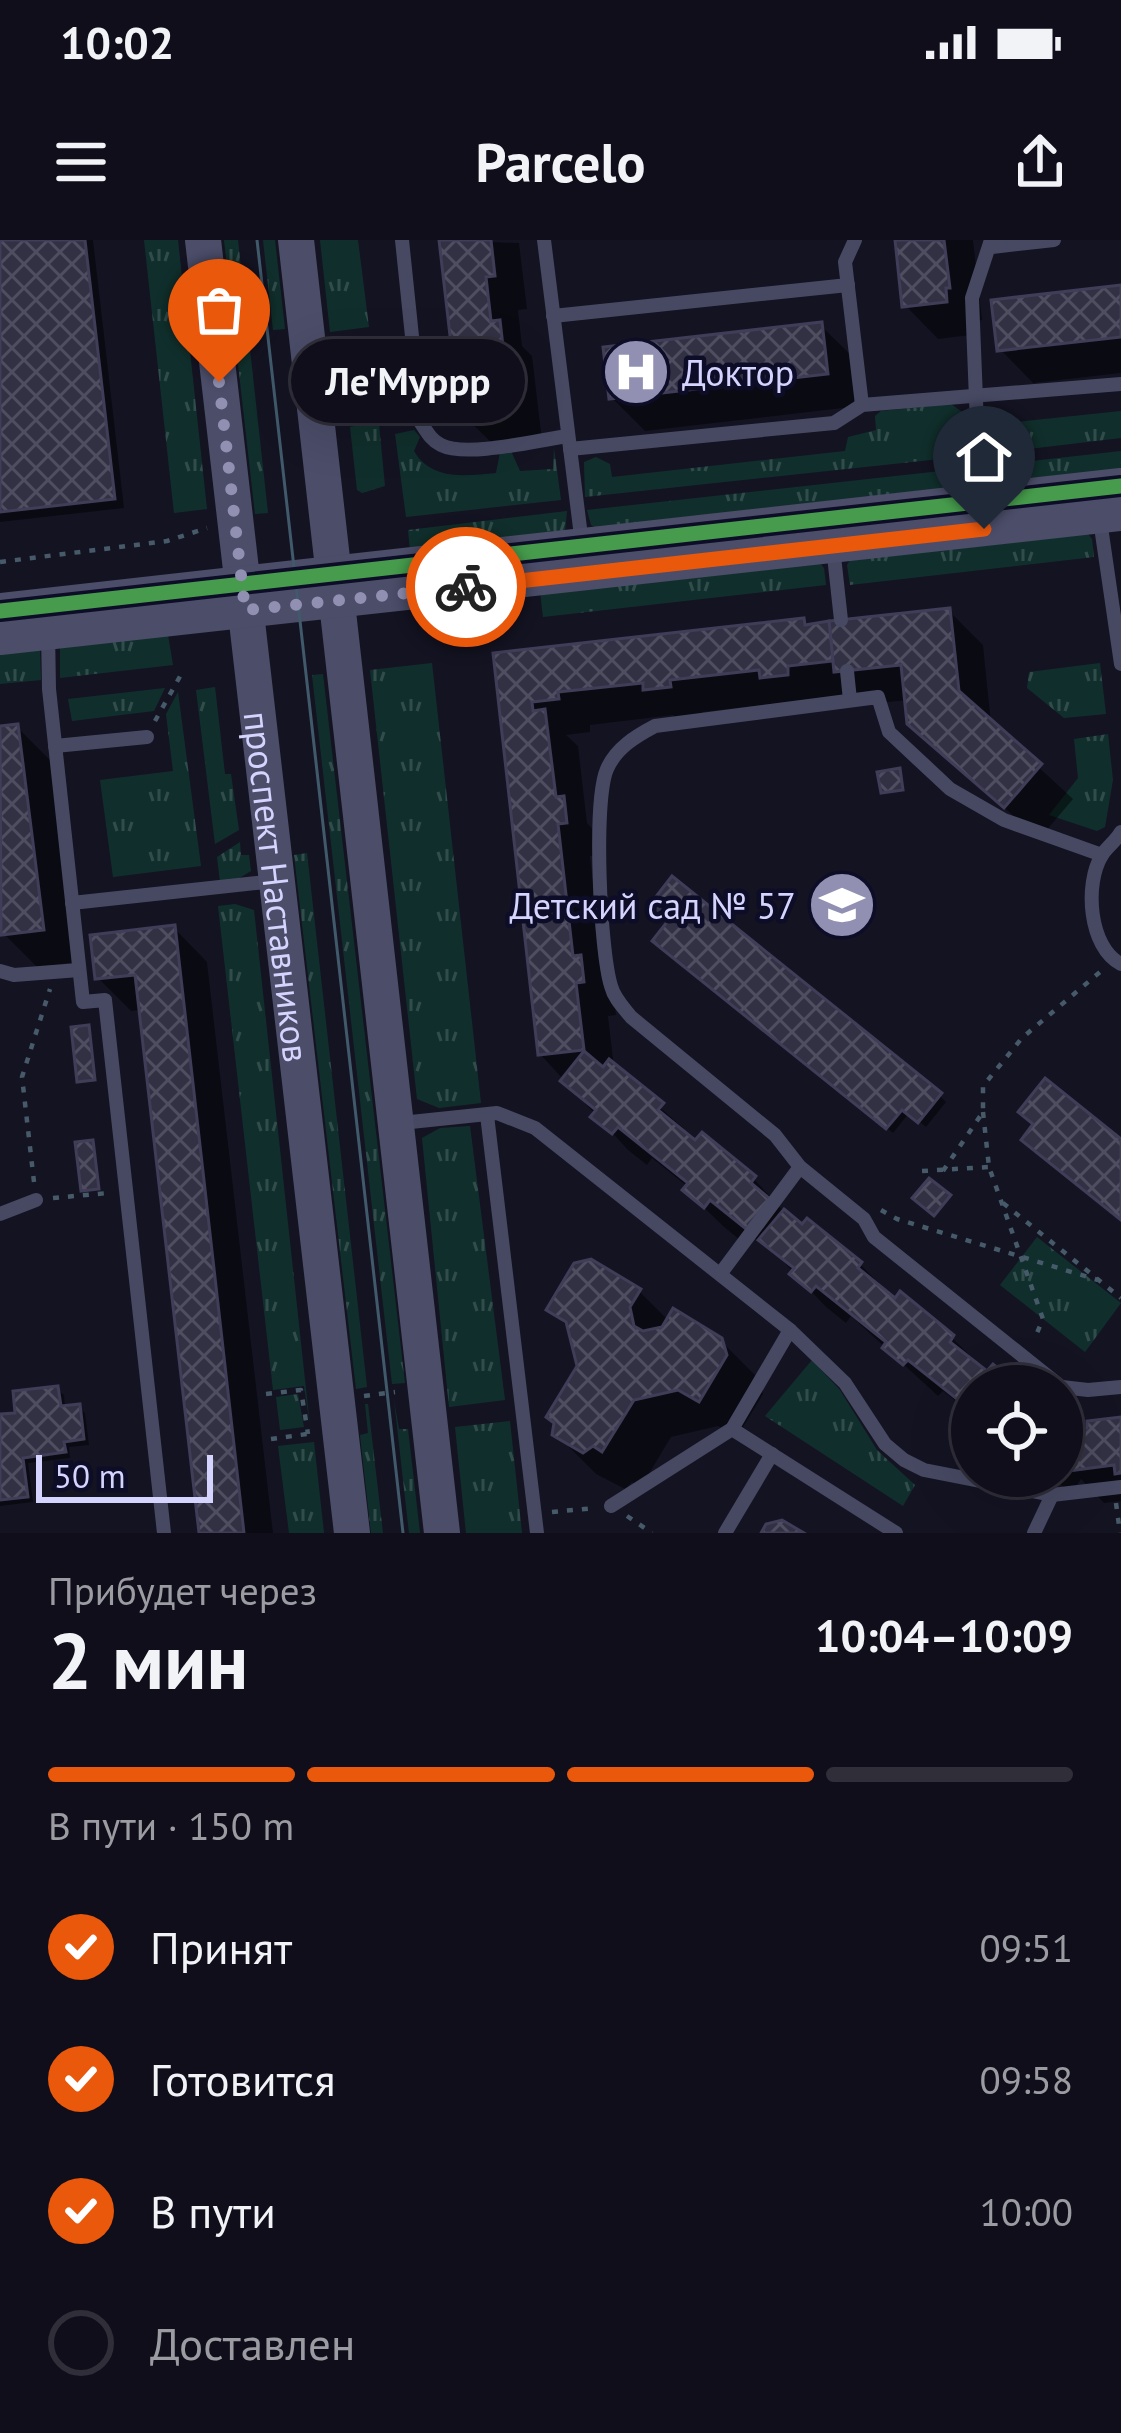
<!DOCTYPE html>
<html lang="ru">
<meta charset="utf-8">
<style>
body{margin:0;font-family:"PT Sans",sans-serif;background:#1d1c27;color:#f1f3f6;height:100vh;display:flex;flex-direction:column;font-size:45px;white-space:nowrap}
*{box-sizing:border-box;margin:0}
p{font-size:39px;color:#9b9ca2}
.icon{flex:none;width:66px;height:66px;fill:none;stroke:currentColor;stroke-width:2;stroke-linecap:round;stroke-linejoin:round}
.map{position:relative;height:1293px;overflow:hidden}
.panel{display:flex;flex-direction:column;background:#0f0e1a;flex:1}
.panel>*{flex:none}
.buttons{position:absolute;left:951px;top:1125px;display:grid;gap:24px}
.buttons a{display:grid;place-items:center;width:132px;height:132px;border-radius:50%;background:#0f0e1a;box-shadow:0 12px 48px #0002,0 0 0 3px #2f2e39;font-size:60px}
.scale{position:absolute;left:36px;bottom:30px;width:177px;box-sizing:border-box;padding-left:12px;border:6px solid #d4d4ff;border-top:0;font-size:33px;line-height:42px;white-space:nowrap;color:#d4d4ff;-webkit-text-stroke:9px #0e0d28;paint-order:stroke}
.pin{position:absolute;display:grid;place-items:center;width:102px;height:102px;color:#fff;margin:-123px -51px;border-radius:50% 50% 50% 0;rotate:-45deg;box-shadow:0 0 12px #0007}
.pin .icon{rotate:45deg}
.courier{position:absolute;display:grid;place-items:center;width:120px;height:120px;margin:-60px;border:9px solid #ea580c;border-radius:50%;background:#fff;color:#222;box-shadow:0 3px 15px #0007}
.bubble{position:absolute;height:84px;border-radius:42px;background:#0f0e1a;box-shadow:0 12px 48px #0002,0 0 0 3px #2f2e39;font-size:39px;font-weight:700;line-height:84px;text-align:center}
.overview em{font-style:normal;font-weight:700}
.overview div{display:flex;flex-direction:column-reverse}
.overview{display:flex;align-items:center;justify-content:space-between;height:204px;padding:0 48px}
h1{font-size:78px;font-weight:700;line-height:90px}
.bar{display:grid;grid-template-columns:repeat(4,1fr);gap:18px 12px;align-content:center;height:144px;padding:0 48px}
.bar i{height:15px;border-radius:9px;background:#2f2e39}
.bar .on{background:#ea580c}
.bar p{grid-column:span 4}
ol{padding:0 48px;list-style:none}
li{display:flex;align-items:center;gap:36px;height:132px}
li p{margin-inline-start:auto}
li .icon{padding:12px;border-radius:50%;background:#ea580c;color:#fff;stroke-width:4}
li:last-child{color:#9b9ca2}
li i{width:66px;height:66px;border:6px solid #2f2e39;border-radius:50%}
.status{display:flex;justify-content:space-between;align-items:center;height:84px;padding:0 60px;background:#0f0e1a;direction:ltr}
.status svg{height:33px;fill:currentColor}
header{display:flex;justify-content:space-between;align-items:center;height:156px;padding:0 48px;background:#0f0e1a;font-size:54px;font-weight:700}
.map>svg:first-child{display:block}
.grass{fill:url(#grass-tufts)}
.shadow{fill:#0007}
.building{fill:url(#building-cross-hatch);stroke:#3f3d57;stroke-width:3}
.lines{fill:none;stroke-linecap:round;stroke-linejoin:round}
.path{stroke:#465a69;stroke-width:4.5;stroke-dasharray:6 9;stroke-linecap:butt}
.lane{stroke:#474963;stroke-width:14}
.secondary{stroke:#4b4d69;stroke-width:36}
.tram{stroke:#405a6b;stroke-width:3}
.cycleway-casing{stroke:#0e0d28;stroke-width:22}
.cycleway{stroke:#469c4c;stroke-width:15}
.done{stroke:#9190b2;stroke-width:12;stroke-dasharray:0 21.6}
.route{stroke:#ea580c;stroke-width:15}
.labels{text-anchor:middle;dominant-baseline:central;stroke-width:9;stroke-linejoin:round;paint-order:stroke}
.poi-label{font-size:36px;fill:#d4d4ff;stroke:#0e0d28;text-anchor:start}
.street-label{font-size:36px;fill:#d4d4ff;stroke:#0e0d28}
</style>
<div class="status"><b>10:02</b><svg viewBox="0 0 49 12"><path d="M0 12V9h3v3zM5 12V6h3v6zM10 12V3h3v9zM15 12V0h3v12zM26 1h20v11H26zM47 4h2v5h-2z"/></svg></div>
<header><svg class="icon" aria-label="menu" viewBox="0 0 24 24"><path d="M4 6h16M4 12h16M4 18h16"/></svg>Parcelo<svg class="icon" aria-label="share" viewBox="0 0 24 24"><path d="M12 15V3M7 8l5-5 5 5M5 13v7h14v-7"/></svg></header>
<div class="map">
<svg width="1121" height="1293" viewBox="0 0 1121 1293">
<defs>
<pattern id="grass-tufts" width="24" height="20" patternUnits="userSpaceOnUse" patternTransform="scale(3)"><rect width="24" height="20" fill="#102f2c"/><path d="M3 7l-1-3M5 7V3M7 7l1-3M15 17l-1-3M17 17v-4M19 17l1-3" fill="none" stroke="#324c4c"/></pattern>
<pattern id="building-cross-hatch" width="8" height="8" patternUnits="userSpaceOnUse" patternTransform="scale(3)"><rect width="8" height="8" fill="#323144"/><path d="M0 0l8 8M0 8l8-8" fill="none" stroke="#4f4e60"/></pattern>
</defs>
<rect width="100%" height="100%" fill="#141322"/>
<g class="grass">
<polygon points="144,0 178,0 207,269 174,273"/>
<polygon points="224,0 238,0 268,273 255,274"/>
<polygon points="263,0 275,0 285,89 273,90"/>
<polygon points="320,0 358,0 369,87 330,92"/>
<polygon points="366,104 370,107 374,141 371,145 346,145 342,110 344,106"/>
<polygon points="951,164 965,174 968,216 585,257 584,222 596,217 610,224 612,237 845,211 848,197 876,190 875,176 881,171"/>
<polygon points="989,170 998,184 1121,171 1121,198 987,214 985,173"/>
<polygon points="375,181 379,184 385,246 362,253 357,250 350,187"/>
<path d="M 414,190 L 420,197 L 414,211 C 431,241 467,236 496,233 L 500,213 L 511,211 L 520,231 L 553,229 L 554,208 L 561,260 L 406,277 L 395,194 Z"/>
<polygon points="1121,211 1121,233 994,247 987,226"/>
<polygon points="968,228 965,250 600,290 591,285 587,270"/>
<polygon points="567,271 565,292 410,311 408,290"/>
<polygon points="1085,290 1092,299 1094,317 850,345 847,325 852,317"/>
<polygon points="818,321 824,328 826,345 543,377 540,352"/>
<polygon points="168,395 173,425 60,438 60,406"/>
<polygon points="40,409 41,440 0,444 0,413"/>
<polygon points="432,423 481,863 439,868 417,859 370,430"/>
<polygon points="1100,423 1106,474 1064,478 1027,448 1029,432"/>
<polygon points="323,434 405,1143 392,1144 312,435"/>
<polygon points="215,447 225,534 231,534 239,590 215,604 196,450"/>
<polygon points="165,448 154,471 72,481 68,459"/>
<polygon points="178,452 201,626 113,637 100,540 173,531 166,474"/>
<polygon points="1108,494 1113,540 1105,587 1097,591 1049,575 1078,538 1074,499"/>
<polygon points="240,602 241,615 249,615 251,631 236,640 220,642 217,617"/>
<polygon points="307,613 367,1147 356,1149 294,615"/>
<polygon points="235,664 254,670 310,1186 304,1146 273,1150 218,666"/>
<polygon points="470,886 505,1160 449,1167 422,898 440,888"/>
<polygon points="1037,997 1121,1063 1085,1112 1000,1045"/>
<polygon points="812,1120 840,1150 877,1210 915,1245 903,1266 765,1176"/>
<polygon points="298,1154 304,1187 280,1190 276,1157"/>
<polygon points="394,1160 399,1189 408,1189 420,1293 409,1293"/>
<polygon points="365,1164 368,1164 383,1293 371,1293 360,1195 368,1193"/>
<polygon points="510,1181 522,1293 466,1293 455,1187"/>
<polygon points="314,1202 324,1293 289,1293 278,1206"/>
</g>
<g class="shadow">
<polygon points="0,0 93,0 124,268 0,282"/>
<polygon points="442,0 519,3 527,69 518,70 522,106 532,116 542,200 495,206 461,173"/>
<polygon points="898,0 973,0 982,80 978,81 979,94 938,99 905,65"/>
<polygon points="1121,48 1121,133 1033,143 1000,109"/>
<polygon points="820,85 854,118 860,166 645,191 612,158"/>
<polygon points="949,371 983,405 991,483 1073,559 1039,599 910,483 907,460 870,464 789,462 702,472 703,480 680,482 673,475 590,485 590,492 566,495 578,506 587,583 596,593 599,615 590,616 605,744 613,752 616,775 608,776 614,827 698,901 702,896 754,939 786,974 860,1024 896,1061 952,1098 989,1134 1015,1146 972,1146 972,1174 943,1151 938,1156 851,1076 846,1083 826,1067 781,1019 745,991 739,999 724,987 686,950 688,947 652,918 647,925 628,910 540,814 496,416 803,381 808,387"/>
<polygon points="17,487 50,520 76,722 37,727 4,694 0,662 0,489"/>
<polygon points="673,640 940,856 946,862 926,887 909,873 893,893 662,707 670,682"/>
<polygon points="174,688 207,722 273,1293 202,1293 142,770 131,771 98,738"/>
<polygon points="639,1051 669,1081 721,1101 759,1139 763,1154 737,1197 718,1186 671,1197 641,1247 632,1242 625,1249 596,1234 557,1195 580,1127 572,1091 550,1069"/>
<polygon points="57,1149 64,1155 65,1168 79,1167 85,1173 89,1205 69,1207 70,1218 28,1223 33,1262 0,1266 0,1177 19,1175"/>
<polygon points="1121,1180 1121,1261 1104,1263 1081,1239 1071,1253 1050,1236 1062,1236 1062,1187 1068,1193"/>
</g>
<g class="building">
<polygon points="0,0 85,0 115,259 0,272"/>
<polygon points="439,0 491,0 495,36 486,37 491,81 500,80 510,168 459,174"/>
<polygon points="944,0 950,48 946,48 947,62 902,67 895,0"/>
<polygon points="1121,45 1121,97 997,111 991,60"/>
<polygon points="822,82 828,134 609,159 603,107"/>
<polygon points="950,368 959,451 1042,524 1004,568 907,484 901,425 834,432 829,381"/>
<polygon points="804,378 805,385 829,381 833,421 788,426 788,435 760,438 759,430 670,440 671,447 643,450 643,443 558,452 559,459 532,462 533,471 545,469 556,557 564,556 567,583 558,584 573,716 581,715 584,742 576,743 584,810 538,815 493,413"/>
<polygon points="18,484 44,690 1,695 0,486"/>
<polygon points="900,528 903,550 881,553 877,532"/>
<polygon points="672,636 942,853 918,883 902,870 886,889 652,701 667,682 648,667"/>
<polygon points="175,685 244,1293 199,1293 135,735 95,739 90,695"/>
<polygon points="89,785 95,840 77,842 71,787"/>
<polygon points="584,811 603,827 609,819 664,863 658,870 695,900 702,892 756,936 751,943 770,959 746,989 710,960 704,968 682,950 688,943 618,887 612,894 590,877 596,870 560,841"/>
<polygon points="1045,838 1121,899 1121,980 1021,900 1033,884 1018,872"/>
<polygon points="93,900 99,949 81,951 75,902"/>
<polygon points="929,938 951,955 934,976 912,958"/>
<polygon points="784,969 802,984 807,978 862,1022 858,1028 895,1058 900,1051 954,1095 950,1102 987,1131 993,1124 1019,1146 972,1146 972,1171 908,1120 903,1125 882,1108 886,1102 816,1046 811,1052 789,1034 794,1028 758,1000"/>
<polygon points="591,1019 641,1049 630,1067 634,1086 643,1091 662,1087 673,1068 722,1098 727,1115 699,1162 678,1150 634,1160 602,1212 593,1206 583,1213 552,1195 554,1183 546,1177 577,1126 566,1082 546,1070 574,1023"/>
<polygon points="58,1146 61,1166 80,1164 84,1199 64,1202 66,1212 23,1218 28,1257 0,1260 0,1174 15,1173 13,1151"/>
<polygon points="1121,1177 1121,1233 1115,1234 1114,1225 1068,1231 1064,1191 1087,1188 1087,1181"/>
<polygon points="782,1280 804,1293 761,1293 766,1284"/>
</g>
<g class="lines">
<g class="path">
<polyline points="0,322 167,301 207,288"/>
<polyline points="155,481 183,431"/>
<polyline points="983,872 989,927 1043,1079 1034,1100"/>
<polyline points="922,931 989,927"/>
<polyline points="943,931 983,872 983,846 1022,798 1100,732"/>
<polyline points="34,942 22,837 50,749"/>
<polyline points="53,958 108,953"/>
<polyline points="1003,963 1121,1058"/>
<polyline points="881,970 897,979 1098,1040"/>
<polyline points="266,1154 301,1150 308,1194"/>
<polyline points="364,1156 395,1152"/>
<polyline points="1062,1191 1066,1167"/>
<polyline points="271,1199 307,1194"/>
<polyline points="1116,1263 1120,1293"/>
<polyline points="552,1272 595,1268"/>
<polyline points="627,1276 652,1293"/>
</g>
<g class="lane">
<path d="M 402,0 L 421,183 C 427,192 431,200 441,205 C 467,218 538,200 568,196"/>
<polyline points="544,0 582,304"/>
<polyline points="855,0 845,22 862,165"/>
<polyline points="992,7 1054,0"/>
<polyline points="553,76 848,45"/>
<polyline points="570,209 834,183 862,165 1121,144"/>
<polyline points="980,261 972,58 991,0"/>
<polyline points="1100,280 1121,424"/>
<polyline points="833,307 841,380"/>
<polyline points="48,391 49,449 83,762 105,760 164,1293"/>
<polyline points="847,431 850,460"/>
<polyline points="55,506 147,497"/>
<path d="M 1121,592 C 1116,601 1107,607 1102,615 C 1084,644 1089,708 1121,724"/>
<polyline points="72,663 275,641"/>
<polyline points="0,731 14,735 79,730"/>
<polyline points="487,875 537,1293"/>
<polyline points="401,883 497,873 535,888 790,1090 732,1189 611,1266"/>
<polyline points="0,974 36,960"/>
<polyline points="721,1033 800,927"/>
<polyline points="790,1090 845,1143 885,1204 904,1220 924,1230 1052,1255 1121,1247"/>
<path d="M 1060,1146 L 874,997 L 864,979 L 800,927 L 775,895 L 631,777 C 623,767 614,758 611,746 C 600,711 593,561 607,529 C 616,508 636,496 655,486 L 878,457 L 889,492 L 950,549 L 1004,580 L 1102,615"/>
<polyline points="1062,1147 1088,1150 1121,1147"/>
<polyline points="732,1189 896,1293"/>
<polyline points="725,1293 772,1214"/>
<polyline points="1034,1293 1052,1255"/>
</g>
<g class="secondary">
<path id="s1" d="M 203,0 L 352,1293"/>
<polyline points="296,0 442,1293"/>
<polyline points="0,371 1121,246"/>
<polyline points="0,397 1121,273"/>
</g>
<polyline class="tram" points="257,0 403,1293"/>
<g class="cycleway-casing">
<polyline id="cycleway" points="0,371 1121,246"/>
</g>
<use href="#cycleway" class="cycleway"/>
</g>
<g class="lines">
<polyline class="done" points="219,142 245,370 466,347"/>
<polyline class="route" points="466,347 984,289"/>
</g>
<defs>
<g id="hospital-disc" transform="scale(3.45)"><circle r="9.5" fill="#9190b2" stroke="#0e0d28"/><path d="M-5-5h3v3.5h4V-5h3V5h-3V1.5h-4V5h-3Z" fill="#fff"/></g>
<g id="school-disc" transform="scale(3.45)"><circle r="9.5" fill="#9190b2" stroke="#0e0d28"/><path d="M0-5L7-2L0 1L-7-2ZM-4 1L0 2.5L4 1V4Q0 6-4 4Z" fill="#fff"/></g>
</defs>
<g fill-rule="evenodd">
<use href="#hospital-disc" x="636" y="132"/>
<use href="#school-disc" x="842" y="665"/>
</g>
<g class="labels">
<g class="poi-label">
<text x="682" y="132">Доктор</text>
<text x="796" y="665" text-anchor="end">Детский сад № 57</text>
</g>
<g class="street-label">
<text stroke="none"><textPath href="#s1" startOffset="651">проспект Наставников</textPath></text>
</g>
</g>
</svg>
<div class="buttons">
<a><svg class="icon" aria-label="locate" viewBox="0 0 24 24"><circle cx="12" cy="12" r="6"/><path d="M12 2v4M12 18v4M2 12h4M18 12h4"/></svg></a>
</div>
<div class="scale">50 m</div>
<div class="pin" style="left:219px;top:142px;background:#ea580c"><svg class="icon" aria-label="bag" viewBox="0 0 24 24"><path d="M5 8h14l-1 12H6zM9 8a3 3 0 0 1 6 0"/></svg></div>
<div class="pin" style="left:984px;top:289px;background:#1f2937"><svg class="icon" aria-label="home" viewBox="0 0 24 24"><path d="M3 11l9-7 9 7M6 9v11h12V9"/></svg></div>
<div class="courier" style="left:466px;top:347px"><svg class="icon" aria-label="bike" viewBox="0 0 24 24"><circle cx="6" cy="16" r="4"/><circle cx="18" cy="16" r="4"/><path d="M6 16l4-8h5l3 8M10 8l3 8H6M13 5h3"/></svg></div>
<div class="bubble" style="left:291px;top:99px;width:234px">Ле'Муррр</div>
</div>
<section class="panel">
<div class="overview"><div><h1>2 мин</h1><p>Прибудет через</p></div><em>10:04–10:09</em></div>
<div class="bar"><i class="on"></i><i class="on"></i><i class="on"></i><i></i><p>В пути · 150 m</p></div>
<ol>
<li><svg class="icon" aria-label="check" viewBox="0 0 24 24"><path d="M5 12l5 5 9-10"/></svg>Принят<p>09:51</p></li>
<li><svg class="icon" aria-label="check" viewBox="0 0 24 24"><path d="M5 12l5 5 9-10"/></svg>Готовится<p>09:58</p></li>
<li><svg class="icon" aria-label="check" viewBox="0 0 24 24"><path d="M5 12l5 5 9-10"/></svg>В пути<p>10:00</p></li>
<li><i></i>Доставлен</li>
</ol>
</section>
